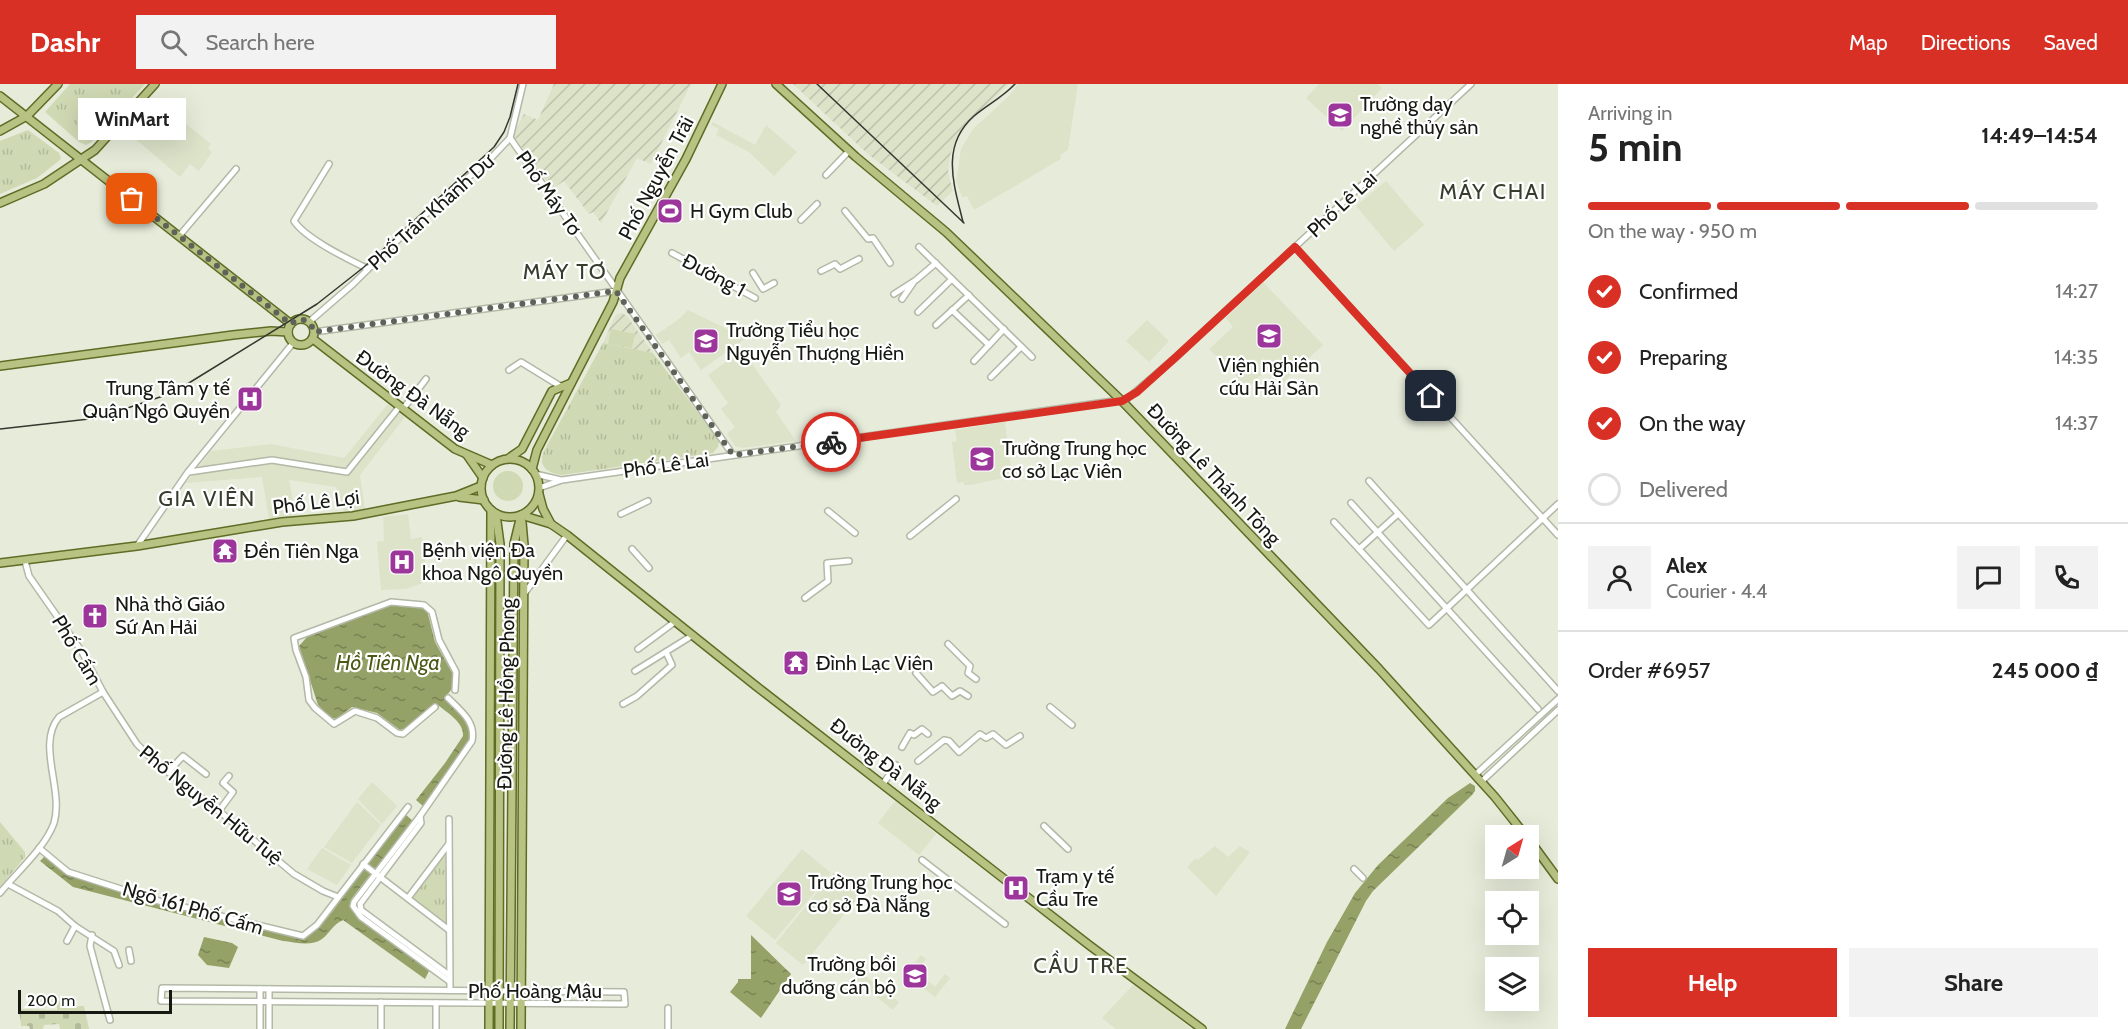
<!DOCTYPE html>
<meta charset="utf-8">
<style>
body{margin:0;font-family:Cabin,sans-serif;background:#f2f2f2;color:#222;height:100vh;display:flex;flex-direction:column;font-size:22px;white-space:nowrap}
*{box-sizing:border-box;margin:0}
p{font-size:20px;color:#767676}
.icon{flex:none;width:33px;height:33px;fill:none;stroke:currentColor;stroke-width:2;stroke-linecap:round;stroke-linejoin:round}
.map{position:relative;flex:1;overflow:hidden}
.side{display:flex;flex-direction:column;background:#fff;width:570px}
.side>*{flex:none}
.needle{width:39px;rotate:37deg}
.buttons{position:absolute;left:1485px;top:741px;display:grid;gap:12px}
.buttons a{display:grid;place-items:center;width:54px;height:54px;border-radius:0px;background:#fff;box-shadow:0 6px 24px #0002;font-size:30px}
.scale{position:absolute;left:18px;bottom:15px;width:154px;box-sizing:border-box;padding-left:6px;border:3px solid #161812;border-top:0;font-size:16px;line-height:21px;white-space:nowrap;color:#161812;-webkit-text-stroke:4px #fff;paint-order:stroke}
.pin{position:absolute;display:grid;place-items:center;width:51px;height:51px;color:#fff;margin:-26px;border-radius:12px;box-shadow:0 3px 9px #0006}
.courier{position:absolute;display:grid;place-items:center;width:60px;height:60px;margin:-30px;border:4px solid #d93025;border-radius:50%;background:#fff;color:#222;box-shadow:0 2px 8px #0007}
.bubble{position:absolute;height:42px;border-radius:0px;background:#fff;box-shadow:0 6px 24px #0002;font-size:20px;font-weight:800;line-height:42px;text-align:center}
.overview em{font-style:normal;font-weight:800}
.overview div{display:flex;flex-direction:column-reverse}
.overview{display:flex;align-items:center;justify-content:space-between;height:102px;padding:0 30px}
h1{font-size:39px;font-weight:800;line-height:45px}
.bar{display:grid;grid-template-columns:repeat(4,1fr);gap:9px 6px;align-content:center;height:72px;padding:0 30px}
.bar i{height:8px;border-radius:4px;background:#e0e0e0}
.bar .on{background:#d93025}
.bar p{grid-column:span 4}
.line{display:flex;align-items:center;gap:15px;padding:0 30px;border-top:2px solid #e0e0e0}
.line div{flex:1}
.round{display:grid;place-items:center;flex:none;width:63px;height:63px;border-radius:0px;background:#f2f2f2}
ol{padding:0 30px;list-style:none}
li{display:flex;align-items:center;gap:18px;height:66px}
li p{margin-inline-start:auto}
li .icon{padding:6px;border-radius:50%;background:#d93025;color:#fff;stroke-width:4}
li:last-child{color:#767676}
li i{width:33px;height:33px;border:3px solid #e0e0e0;border-radius:50%}
.button{display:flex;gap:12px;margin-top:auto;padding:12px 30px}
.button a{flex:1;height:69px;border-radius:0px;background:#d93025;color:#fff;font-size:24px;font-weight:800;line-height:69px;text-align:center}
.button a+a{background:#f2f2f2;color:#222}
header{display:flex;align-items:center;gap:36px;box-sizing:border-box;height:84px;padding:0 30px;background:#d93025;color:#fff}
header strong{font-size:28px}
nav{display:flex;gap:33px;margin-inline-start:auto;font-size:21px}
.search{width:420px;height:54px;background:#f2f2f2;display:flex;align-items:center;gap:15px;box-sizing:border-box;padding:0 21px;border-radius:0px;color:#767676;font-size:22px}
main{display:flex;flex:1;min-height:0}
.map>svg:first-child{display:block}
.built{fill:#dce3c9}
.industrial{fill:url(#industrial-furrows)}
.grass{fill:#cfd9b3}
.cemetery{fill:url(#cemetery-stones)}
.park{fill:url(#park-tufts)}
.water{fill:url(#water-ripples)}
.lines{fill:none;stroke-linecap:round;stroke-linejoin:round}
.minor-casing{stroke:#b3b8a7;stroke-width:8}
.major-casing{stroke:#5f6c26;stroke-width:10}
.minor{stroke:#fff;stroke-width:5}
.major{stroke:#b7c283;stroke-width:7}
.rail{stroke:#34372f;stroke-width:1.5}
.done{stroke:#5f6258;stroke-width:6;stroke-dasharray:0 10.8}
.route{stroke:#d93025;stroke-width:8}
.labels{text-anchor:middle;dominant-baseline:central;stroke-width:4.5;stroke-linejoin:round;paint-order:stroke}
.poi-label{font-size:20px;fill:#161812;stroke:#fff;text-anchor:start}
.street-label{font-size:20px;fill:#161812;stroke:#fff}
.water-label{font-size:21px;font-style:italic;fill:#4c5816;stroke:#fff}
.quarter-label{font-size:22px;letter-spacing:1.5px;fill:#383c2d;stroke:#fff}
</style>
<header>
<strong>Dashr</strong>
<div class="search"><svg class="icon" aria-label="search" viewBox="0 0 24 24"><circle cx="10" cy="10" r="6"/><path d="M15 15l6 6"/></svg>Search here</div>
<nav><a>Map</a><a>Directions</a><a>Saved</a></nav>
</header>
<main>
<div class="map">
<svg width="1558" height="945" viewBox="0 0 1558 945">
<defs>
<pattern id="industrial-furrows" width="10" height="10" patternUnits="userSpaceOnUse" patternTransform="scale(1.5)"><rect width="10" height="10" fill="#dce3c9"/><path d="M-1 1l2-2M0 10L10 0M9 11l2-2" fill="none" stroke="#bcc2ac"/></pattern>
<pattern id="cemetery-stones" width="16" height="16" patternUnits="userSpaceOnUse" patternTransform="scale(1.5)"><rect width="16" height="16" fill="#cfd9b3"/><path d="M2 7V4a2 2 0 0 1 4 0v3zM10 15v-3a2 2 0 0 1 4 0v3z" fill="#b1ba99"/></pattern>
<pattern id="park-tufts" width="24" height="20" patternUnits="userSpaceOnUse" patternTransform="scale(1.5)"><rect width="24" height="20" fill="#cfd9b3"/><path d="M3 7l-1-3M5 7V3M7 7l1-3M15 17l-1-3M17 17v-4M19 17l1-3" fill="none" stroke="#b1ba99"/></pattern>
<pattern id="water-ripples" width="26" height="14" patternUnits="userSpaceOnUse" patternTransform="scale(1.5)"><rect width="26" height="14" fill="#94a267"/><path d="M2 4q2-2 4 0t4 0M15 11q2-2 4 0t4 0" fill="none" stroke="#788353"/></pattern>
</defs>
<rect width="100%" height="100%" fill="#e7ecda"/>
<g class="built">
<polygon points="1018,0 1078,0 1068,66 1060,71 1061,75 974,126 967,112 962,113 956,97 961,65 973,45 1009,12"/>
<polygon points="1319,0 1377,0 1382,4 1342,47 1306,14"/>
<polygon points="165,23 211,60 208,64 212,68 199,87 190,80 180,93 126,47 136,35 149,45"/>
<polygon points="713,38 755,61 766,41 797,68 774,92 749,68 716,51 719,45 711,41"/>
<polygon points="1386,97 1424,141 1394,167 1356,122"/>
<polygon points="1263,198 1323,261 1282,299 1268,283 1248,304 1209,265 1233,243 1226,234"/>
<polygon points="688,226 731,247 736,243 745,255 701,286 689,268 681,274 669,256 662,260 656,251 679,235"/>
<polygon points="1147,236 1169,257 1149,278 1126,257"/>
<polygon points="742,266 781,321 776,328 796,357 742,364 735,362 727,350 735,343 721,325 728,319 708,291"/>
<polygon points="388,320 405,333 360,391 365,425 344,427 336,403 289,396 296,431 269,436 262,393 186,399 211,367 271,360 344,374"/>
<polygon points="1005,338 1012,392 971,401 964,401 964,398 957,399 952,358 957,357 955,346"/>
<polygon points="408,430 411,455 422,453 428,497 406,505 381,506 377,458 384,457 383,433"/>
<polygon points="372,698 397,722 382,740 358,715"/>
<polygon points="895,717 936,750 919,771 878,739"/>
<polygon points="357,718 381,741 352,779 324,763"/>
<polygon points="1215,762 1228,773 1240,762 1250,768 1216,812 1187,783 1196,774 1198,776"/>
<polygon points="322,764 351,781 337,801 307,785"/>
<polygon points="802,765 831,789 775,856 746,832"/>
<polygon points="833,789 860,811 803,881 776,859"/>
<polygon points="921,871 926,875 917,888 935,903 945,890 950,894 935,913 906,890"/>
<polygon points="860,888 899,918 893,926 854,895"/>
<polygon points="1135,899 1191,945 1116,945 1102,934"/>
</g>
<g class="industrial">
<polygon points="554,0 691,0 651,80 637,74 601,139 593,128 589,130 564,97 552,105 513,51 524,30 538,36"/>
<polygon points="793,0 1009,0 970,38 958,54 950,71 948,89 953,107 937,122 869,71"/>
<polygon points="622,229 627,232 653,269 603,259 614,234 617,230"/>
</g>
<g class="grass">
<polygon points="611,245 635,250 632,264 608,260"/>
<circle cx="508" cy="402" r="15"/>
</g>
<polygon class="cemetery" points="57,917 69,918 74,923 84,922 89,945 60,945 59,940 44,941 43,945 30,945 29,942 21,942 19,925 57,926"/>
<g class="park">
<polygon points="70,0 145,0 92,58 86,61 79,58 45,28"/>
<polygon points="28,46 59,69 61,74 60,76 37,94 0,110 0,57"/>
<path d="M 603,259 L 653,269 L 715,351 L 719,357 L 718,363 L 713,369 L 562,391 C 548,389 537,383 544,367 Z"/>
<polygon points="0,738 25,768 25,773 0,803"/>
<polygon points="445,770 446,839 412,814"/>
</g>
<g class="water">
<path d="M 394,520 L 422,523 L 427,526 L 435,558 L 455,594 L 454,602 L 444,615 L 465,636 L 472,648 L 470,656 L 424,723 L 416,716 L 445,679 L 463,652 C 464,638 447,629 437,620 L 433,620 L 406,644 L 400,646 L 377,629 L 352,623 L 338,634 L 331,635 L 318,621 L 299,562 L 307,553 Z"/>
<polygon points="1470,699 1475,702 1475,707 1472,711 1373,807 1366,817 1301,945 1285,945 1327,858 1355,809 1378,781 1448,714"/>
<polygon points="405,730 413,737 378,783 373,785 368,781 369,776"/>
<path d="M 45,772 L 58,783 L 81,795 L 306,851 C 323,848 350,801 361,786 L 366,785 L 371,789 L 370,791 L 352,814 L 351,825 L 358,834 L 429,887 L 425,895 L 343,836 C 332,841 330,849 322,855 C 311,863 294,858 283,857 L 73,803 L 40,777 Z"/>
<polygon points="751,851 791,890 761,934 730,908 738,898 738,895 751,895"/>
<polygon points="204,853 232,859 238,863 229,884 207,881 198,871"/>
</g>
<g class="lines">
<g class="minor-casing">
<g id="minor">
<polyline points="510,54 733,371"/>
<path d="M 329,80 L 294,137 C 306,155 348,175 368,185"/>
<polyline points="826,91 849,67"/>
<polyline points="845,127 868,155 873,154 890,179"/>
<polyline points="801,136 817,120"/>
<polyline points="180,151 236,85"/>
<polyline points="919,163 1032,273"/>
<polyline points="1295,163 1558,451"/>
<polyline points="672,169 755,214"/>
<polyline points="821,187 835,180 840,185 859,175"/>
<polyline points="753,189 763,205 774,199"/>
<polyline points="894,210 916,196 936,179"/>
<polyline points="902,215 913,199"/>
<polyline points="952,226 989,261"/>
<polyline points="918,228 952,195"/>
<polyline points="309,238 353,200 411,143 493,72 510,54 523,0"/>
<polyline points="936,241 969,211"/>
<polyline points="314,248 616,207"/>
<polyline points="974,277 1004,245"/>
<polyline points="509,286 521,278 560,302"/>
<polyline points="991,293 1021,263"/>
<polyline points="403,325 426,295"/>
<polyline points="189,388 272,376 347,388 400,322"/>
<polyline points="535,390 561,396"/>
<polyline points="1369,397 1558,607"/>
<polyline points="539,404 562,396 1127,315 1176,273 1471,0"/>
<polyline points="1351,419 1538,625"/>
<polyline points="828,427 855,449"/>
<polyline points="621,430 648,417"/>
<polyline points="1334,438 1429,541 1558,420"/>
<polyline points="910,452 956,415"/>
<polyline points="137,462 188,388 293,259"/>
<polyline points="632,465 649,484"/>
<polyline points="1359,465 1398,430"/>
<polyline points="25,477 29,492 82,568 103,608 137,660 154,677 219,727 294,790 323,807 338,813"/>
<polyline points="524,510 567,451"/>
<polyline points="805,514 828,497 827,479 849,477"/>
<polyline points="948,560 970,582 968,589 976,595"/>
<polyline points="638,565 676,537"/>
<polyline points="635,587 693,551"/>
<polyline points="916,589 933,608 942,602 952,612 960,607 968,612"/>
<path d="M 448,614 C 461,627 476,638 472,657 L 420,732 L 421,739 L 360,820 L 361,826 L 449,891"/>
<polyline points="623,620 637,612 672,581 666,568"/>
<polyline points="435,623 403,650 397,649 377,634 355,627 334,640 315,624 309,616 306,593 296,566 294,554 391,518 424,521 432,528 439,556 456,588 455,606"/>
<polyline points="1050,623 1072,641"/>
<polyline points="902,663 910,649 914,651 922,645 928,650"/>
<polyline points="918,677 944,656 949,657 959,668 980,650 986,654 993,650 1006,661 1020,652"/>
<polyline points="168,688 183,672 206,690"/>
<polyline points="1475,691 1558,615"/>
<polyline points="1481,698 1558,626"/>
<polyline points="883,700 896,681"/>
<polyline points="219,727 233,708 223,699 229,692"/>
<polyline points="420,732 354,818 353,822 361,833 449,897"/>
<polyline points="449,735 450,906"/>
<polyline points="1044,742 1068,765"/>
<polyline points="39,764 68,788 155,816 303,852 317,841 408,723"/>
<polyline points="922,776 1005,840"/>
<polyline points="363,780 449,846"/>
<polyline points="1354,785 1363,794"/>
<polyline points="8,800 58,827 75,842 114,867 119,881"/>
<path d="M 0,809 C 17,788 45,764 54,739 C 64,706 36,660 59,633 L 103,608"/>
<polyline points="408,814 448,761"/>
<polyline points="92,851 90,862 110,936"/>
<polyline points="67,857 75,842"/>
<polyline points="129,866 131,877"/>
<polygon points="162,904 624,908 625,920 161,917"/>
<polyline points="269,905 269,945"/>
<polyline points="260,945 260,905"/>
<polyline points="381,945 381,918"/>
<polyline points="436,945 436,919"/>
<polyline points="668,945 668,924"/>
</g>
</g>
<g class="major-casing">
<g id="major">
<polyline points="776,0 856,73 946,148 1122,317 1379,585 1495,713 1526,752"/>
<polyline points="0,12 291,240"/>
<polyline points="0,47 27,32 58,0"/>
<polyline points="0,119 44,100 95,66 155,0"/>
<circle cx="301" cy="248" r="13"/>
<polyline points="313,255 455,365 492,381"/>
<polyline points="0,282 233,251 271,247 288,248"/>
<polyline points="467,371 483,394"/>
<polyline points="509,374 522,365 552,307 571,299"/>
<circle cx="510" cy="404" r="29"/>
<polyline points="532,385 537,366 613,218 620,194 686,75 722,0"/>
<polyline points="539,410 543,425 551,440"/>
<polyline points="459,413 484,416"/>
<polyline points="496,430 500,460 499,945"/>
<polyline points="521,431 551,440 567,451 756,602 1089,861 1202,945"/>
<polyline points="0,479 137,462 282,438 353,432 456,412 481,402"/>
<polyline points="1528,754 1558,795"/>
<polyline points="489,945 491,426"/>
<polyline points="510,945 514,460 521,431"/>
<polyline points="521,945 524,461 522,438"/>
</g>
</g>
<use href="#minor" class="minor"/>
<use href="#major" class="major"/>
<g class="rail">
<polyline points="817,0 964,139"/>
<path d="M 963,138 C 954,101 940,62 974,32 C 987,21 1003,13 1015,0"/>
<polyline points="0,345 98,334 166,311 184,302 317,220 364,183 494,63 504,48 510,33 518,0"/>
</g>
</g>
<g class="lines">
<path class="done" d="M 132,115 L 291,240 C 301,232 311,236 314,248 L 616,207 L 733,371 L 831,358"/>
<polyline class="route" points="831,358 1122,317 1137,308 1176,273 1295,163 1431,312"/>
</g>
<defs>
<g id="school-square" transform="scale(1.35)"><rect x="-9" y="-9" width="18" height="18" rx="4" fill="#9d369a" stroke="#fff"/><path d="M0-5L7-2L0 1L-7-2ZM-4 1L0 2.5L4 1V4Q0 6-4 4Z" fill="#fff"/></g>
<g id="stadium-square" transform="scale(1.35)"><rect x="-9" y="-9" width="18" height="18" rx="4" fill="#9d369a" stroke="#fff"/><path d="M0-5a6.5 5 0 1 0 0 10a6.5 5 0 1 0 0-10ZM-3.5-1.8h7v3.6h-7Z" fill="#fff"/></g>
<g id="university-square" transform="scale(1.35)"><rect x="-9" y="-9" width="18" height="18" rx="4" fill="#9d369a" stroke="#fff"/><path d="M0-5L7-2L0 1L-7-2ZM-4 1L0 2.5L4 1V4Q0 6-4 4Z" fill="#fff"/></g>
<g id="hospital-square" transform="scale(1.35)"><rect x="-9" y="-9" width="18" height="18" rx="4" fill="#9d369a" stroke="#fff"/><path d="M-5-5h3v3.5h4V-5h3V5h-3V1.5h-4V5h-3Z" fill="#fff"/></g>
<g id="temple-square" transform="scale(1.35)"><rect x="-9" y="-9" width="18" height="18" rx="4" fill="#9d369a" stroke="#fff"/><path d="M0-6L5-2H3V0L6.5 2.5H4V6H1.5V3h-3V6H-4V2.5H-6.5L-3 0V-2H-5Z" fill="#fff"/></g>
<g id="church-square" transform="scale(1.35)"><rect x="-9" y="-9" width="18" height="18" rx="4" fill="#9d369a" stroke="#fff"/><path d="M-1.2-6h2.4v3.5h3.3v2.4h-3.3V6h-2.4V-.1h-3.3v-2.4h3.3Z" fill="#fff"/></g>
</defs>
<g fill-rule="evenodd">
<use href="#school-square" x="1340" y="31"/>
<use href="#stadium-square" x="670" y="127"/>
<use href="#university-square" x="1269" y="252"/>
<use href="#school-square" x="706" y="257"/>
<use href="#hospital-square" x="250" y="315"/>
<use href="#school-square" x="982" y="375"/>
<use href="#temple-square" x="225" y="467"/>
<use href="#hospital-square" x="402" y="478"/>
<use href="#church-square" x="95" y="532"/>
<use href="#temple-square" x="796" y="579"/>
<use href="#hospital-square" x="1016" y="804"/>
<use href="#school-square" x="789" y="810"/>
<use href="#university-square" x="915" y="892"/>
</g>
<g class="labels">
<g class="poi-label">
<text x="1360" y="20">Trường dạy<tspan x="1360" dy="23">nghề thủy sản</tspan></text>
<text x="690" y="127">H Gym Club</text>
<text x="726" y="246">Trường Tiểu học<tspan x="726" dy="23">Nguyễn Thượng Hiền</tspan></text>
<text x="1269" y="281" text-anchor="middle">Viện nghiên<tspan x="1269" dy="23">cứu Hải Sản</tspan></text>
<text x="230" y="304" text-anchor="end">Trung Tâm y tế<tspan x="230" dy="23">Quận Ngô Quyền</tspan></text>
<text x="1002" y="364">Trường Trung học<tspan x="1002" dy="23">cơ sở Lạc Viên</tspan></text>
<text x="422" y="466">Bệnh viện Đa<tspan x="422" dy="23">khoa Ngô Quyền</tspan></text>
<text x="244" y="467">Đền Tiên Nga</text>
<text x="115" y="520">Nhà thờ Giáo<tspan x="115" dy="23">Sứ An Hải</tspan></text>
<text x="816" y="579">Đình Lạc Viên</text>
<text x="1036" y="792">Trạm y tế<tspan x="1036" dy="23">Cầu Tre</tspan></text>
<text x="808" y="798">Trường Trung học<tspan x="808" dy="23">cơ sở Đà Nẵng</tspan></text>
<text x="896" y="880" text-anchor="end">Trường bồi<tspan x="896" dy="23">dưỡng cán bộ</tspan></text>
</g>
<g class="street-label">
<text transform="translate(656 94) rotate(-62)">Phố Nguyễn Trãi</text>
<text transform="translate(549 109) rotate(55)">Phố Máy Tơ</text>
<text transform="translate(1342 120) rotate(-43)">Phố Lê Lai</text>
<text transform="translate(431 128) rotate(-42)">Phố Trần Khánh Dư</text>
<text transform="translate(714 191) rotate(28)">Đường 1</text>
<text transform="translate(413 310) rotate(36)">Đường Đà Nẵng</text>
<text transform="translate(666 381) rotate(-8)">Phố Lê Lai</text>
<text transform="translate(1214 390) rotate(47)">Đường Lê Thánh Tông</text>
<text transform="translate(316 418) rotate(-7)">Phố Lê Lợi</text>
<text transform="translate(77 566) rotate(59)">Phố Cấm</text>
<text transform="translate(506 610) rotate(-89)">Đường Lê Hồng Phong</text>
<text transform="translate(886 680) rotate(38)">Đường Đà Nẵng</text>
<text transform="translate(211 721) rotate(39)">Phố Nguyễn Hữu Tuệ</text>
<text transform="translate(193 824) rotate(16)">Ngõ 161 Phố Cấm</text>
<text x="535" y="907">Phố Hoàng Mậu</text>
</g>
<g class="water-label">
<text x="388" y="578">Hồ Tiên Nga</text>
</g>
<g class="quarter-label">
<text x="1493" y="107">MÁY CHAI</text>
<text x="565" y="187">MÁY TƠ</text>
<text x="207" y="414">GIA VIÊN</text>
<text x="1081" y="881">CẦU TRE</text>
</g>
</g>
</svg>
<div class="buttons">
<a><svg class="needle" viewBox="-14 -14 28 28"><path d="M0-13l5 13h-10z" fill="#e53935"/><path d="M0 13l5-13h-10z" fill="#767676"/></svg></a>
<a><svg class="icon" aria-label="locate" viewBox="0 0 24 24"><circle cx="12" cy="12" r="6"/><path d="M12 2v4M12 18v4M2 12h4M18 12h4"/></svg></a>
<a><svg class="icon" aria-label="layers" viewBox="0 0 24 24"><path d="M12 4l9 5-9 5-9-5zM3 14l9 5 9-5"/></svg></a>
</div>
<div class="scale">200 m</div>
<div class="pin" style="left:132px;top:115px;background:#ea580c"><svg class="icon" aria-label="bag" viewBox="0 0 24 24"><path d="M5 8h14l-1 12H6zM9 8a3 3 0 0 1 6 0"/></svg></div>
<div class="pin" style="left:1431px;top:312px;background:#1f2937"><svg class="icon" aria-label="home" viewBox="0 0 24 24"><path d="M3 11l9-7 9 7M6 9v11h12V9"/></svg></div>
<div class="courier" style="left:831px;top:358px"><svg class="icon" aria-label="bike" viewBox="0 0 24 24"><circle cx="6" cy="16" r="4"/><circle cx="18" cy="16" r="4"/><path d="M6 16l4-8h5l3 8M10 8l3 8H6M13 5h3"/></svg></div>
<div class="bubble" style="left:78px;top:14px;width:108px">WinMart</div>
</div>
<section class="side">
<div class="overview"><div><h1>5 min</h1><p>Arriving in</p></div><em>14:49–14:54</em></div>
<div class="bar"><i class="on"></i><i class="on"></i><i class="on"></i><i></i><p>On the way · 950 m</p></div>
<ol>
<li><svg class="icon" aria-label="check" viewBox="0 0 24 24"><path d="M5 12l5 5 9-10"/></svg>Confirmed<p>14:27</p></li>
<li><svg class="icon" aria-label="check" viewBox="0 0 24 24"><path d="M5 12l5 5 9-10"/></svg>Preparing<p>14:35</p></li>
<li><svg class="icon" aria-label="check" viewBox="0 0 24 24"><path d="M5 12l5 5 9-10"/></svg>On the way<p>14:37</p></li>
<li><i></i>Delivered</li>
</ol>
<div class="line" style="height:108px"><a class="round"><svg class="icon" aria-label="person" viewBox="0 0 24 24"><circle cx="12" cy="8" r="4"/><path d="M4 21q1-7 8-7t8 7"/></svg></a><div><b>Alex</b><p>Courier · 4.4</p></div><a class="round"><svg class="icon" aria-label="chat" viewBox="0 0 24 24"><path d="M4 5h16v11H9l-5 4z"/></svg></a><a class="round"><svg class="icon" aria-label="phone" viewBox="0 0 24 24"><path d="M5 4h4l2 5-3 2q2 4 5 5l2-3 5 2v4C11 20 4 13 5 4z"/></svg></a></div>
<div class="line" style="height:78px"><div>Order #6957</div><b>245 000 ₫</b></div>
<div class="button"><a>Help</a><a>Share</a></div>
</section>
</main>
